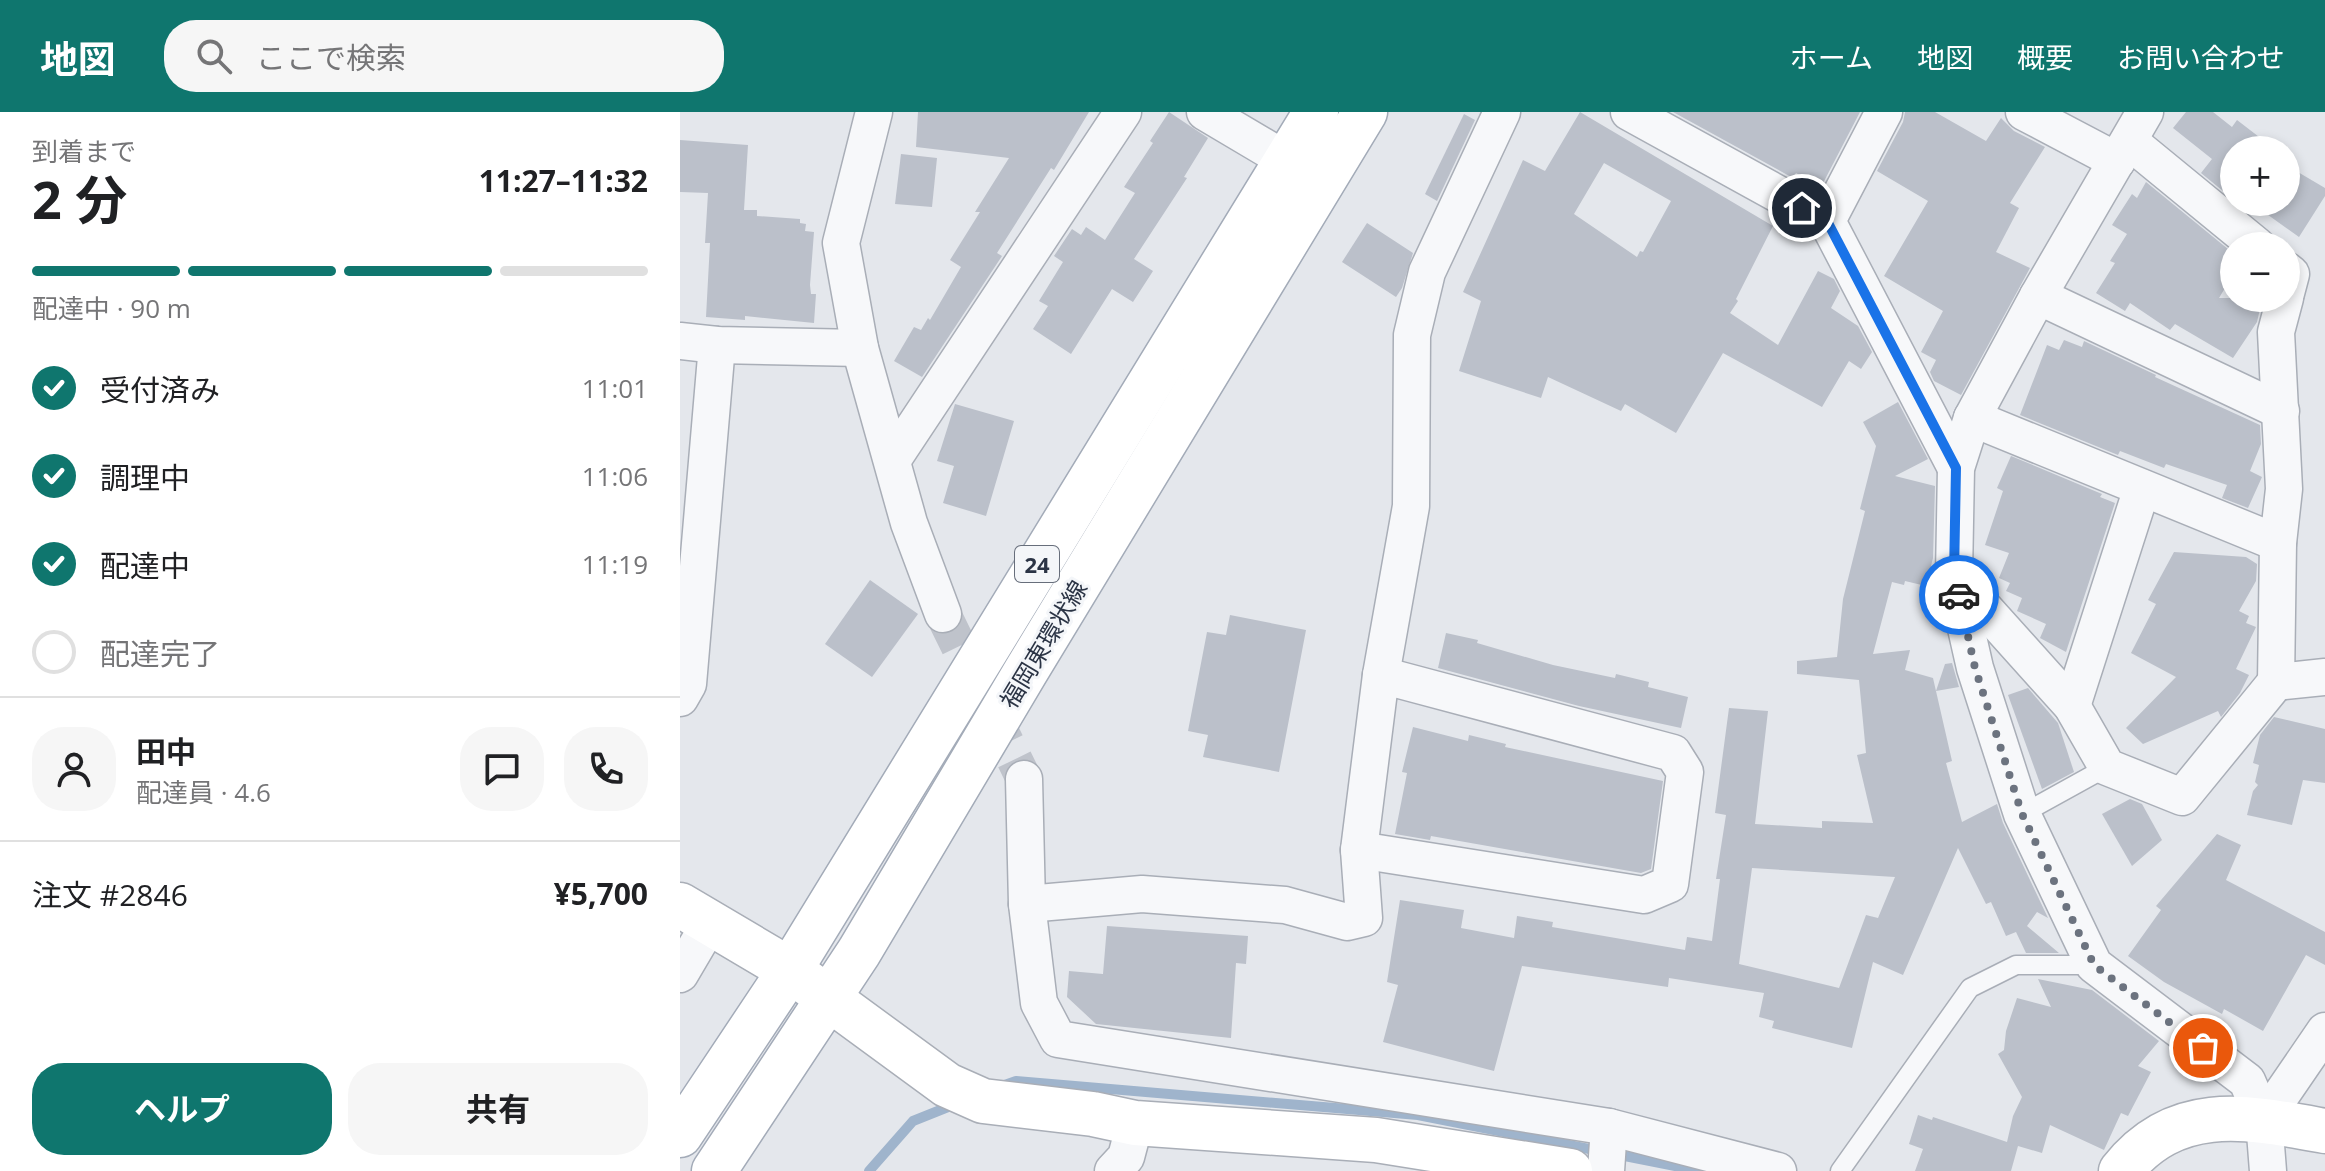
<!DOCTYPE html>
<html lang="ja">
<meta charset="utf-8">
<style>
body{margin:0;font-family:"Open Sans","Noto Sans JP",sans-serif;background:#f6f6f6;color:#202124;height:100vh;display:flex;flex-direction:column;font-size:30px;white-space:nowrap}
*{box-sizing:border-box;margin:0}
p{font-size:26px;color:#757577}
.icon{flex:none;width:44px;height:44px;fill:none;stroke:currentColor;stroke-width:2;stroke-linecap:round;stroke-linejoin:round}
.map{position:relative;flex:1;overflow:hidden}
.details{display:flex;flex-direction:column;background:#fff;width:680px}
.details>*{flex:none}
.controls{position:absolute;left:1540px;top:24px;display:grid;gap:16px}
.controls a{display:grid;place-items:center;width:80px;height:80px;border-radius:50%;background:#fff;box-shadow:0 4px 12px #0003;font-size:40px}
.pin{position:absolute;display:grid;place-items:center;width:68px;height:68px;color:#fff;margin:-34px;border:4px solid #fff;border-radius:50%;box-shadow:0 2px 8px #0007}
.courier{position:absolute;display:grid;place-items:center;width:80px;height:80px;margin:-40px;border:6px solid #1a73e8;border-radius:50%;background:#fff;color:#222;box-shadow:0 2px 10px #0007}
.head em{font-style:normal;font-weight:700}
.head div{display:flex;flex-direction:column-reverse}
.head{display:flex;align-items:center;justify-content:space-between;height:136px;padding:0 32px}
h1{font-size:52px;font-weight:700;line-height:60px}
.bar{display:grid;grid-template-columns:repeat(4,1fr);gap:12px 8px;align-content:center;height:96px;padding:0 32px}
.bar i{height:10px;border-radius:6px;background:#e0e0e0}
.bar .selected{background:#0f766e}
.bar p{grid-column:span 4}
.line{display:flex;align-items:center;gap:20px;padding:0 32px;border-top:2px solid #e0e0e0}
.line div{flex:1}
.round{display:grid;place-items:center;flex:none;width:84px;height:84px;border-radius:32px;background:#f6f6f6}
ol{padding:0 32px;list-style:none}
li{display:flex;align-items:center;gap:24px;height:88px}
li p{margin-inline-start:auto}
li .icon{padding:8px;border-radius:50%;background:#0f766e;color:#fff;stroke-width:4}
li:last-child{color:#757577}
li i{width:44px;height:44px;border:4px solid #e0e0e0;border-radius:50%}
.action{display:flex;gap:16px;margin-top:auto;padding:16px 32px}
.action a{flex:1;height:92px;border-radius:32px;background:#0f766e;color:#fff;font-size:32px;font-weight:700;line-height:92px;text-align:center}
.action a+a{background:#f6f6f6;color:#202124}
header{display:flex;align-items:center;gap:48px;box-sizing:border-box;height:112px;padding:0 40px;background:#0f766e;color:#fff}
header strong{font-size:38px}
nav{display:flex;gap:44px;margin-inline-start:auto;font-size:28px}
.search{width:560px;height:72px;background:#f6f6f6;display:flex;align-items:center;gap:20px;box-sizing:border-box;padding:0 28px;border-radius:32px;color:#757577;font-size:30px}
main{display:flex;flex:1;min-height:0}
.map>svg:first-child{display:block}
.lines{fill:none;stroke-linecap:round;stroke-linejoin:round}
.stream{stroke:#9fb4cc;stroke-width:10}
.building{fill:#bbc0ca;fill-rule:evenodd}
.street-tunnel{stroke:#bfc3cb;stroke-width:36;stroke-dasharray:36 18;stroke-linecap:butt}
.lane-casing{stroke:#a9aeb7;stroke-width:21}
.street-casing{stroke:#a9aeb7;stroke-width:39}
.secondary-casing{stroke:#a9aeb7;stroke-width:47}
.primary-casing{stroke:#a3abb8;stroke-width:47}
.lane{stroke:#f7f8fa;stroke-width:18}
.street{stroke:#f7f8fa;stroke-width:36}
.secondary{stroke:#fff;stroke-width:44}
.primary{stroke:#fff;stroke-width:44}
.done{stroke:#6c737f;stroke-width:8;stroke-dasharray:0 14.4}
.route{stroke:#1a73e8;stroke-width:10}
.labels{text-anchor:middle;dominant-baseline:central;stroke-width:6;stroke-linejoin:round;paint-order:stroke}
.shield{fill:#f4f6f9;stroke:#676e7b;stroke-width:2}
.shield-label{font-size:22px;font-weight:bold;fill:#2b3445}
.street-label{font-size:24px;fill:#2b3445;stroke:#f4f6f9}
</style>
<header>
<strong>地図</strong>
<div class="search"><svg class="icon" aria-label="search" viewBox="0 0 24 24"><circle cx="10" cy="10" r="6"/><path d="M15 15l6 6"/></svg>ここで検索</div>
<nav><a>ホーム</a><a>地図</a><a>概要</a><a>お問い合わせ</a></nav>
</header>
<main>
<section class="details">
<div class="head"><div><h1>2 分</h1><p>到着まで</p></div><em>11:27–11:32</em></div>
<div class="bar"><i class="selected"></i><i class="selected"></i><i class="selected"></i><i></i><p>配達中 · 90 m</p></div>
<ol>
<li><svg class="icon" aria-label="check" viewBox="0 0 24 24"><path d="M5 12l5 5 9-10"/></svg>受付済み<p>11:01</p></li>
<li><svg class="icon" aria-label="check" viewBox="0 0 24 24"><path d="M5 12l5 5 9-10"/></svg>調理中<p>11:06</p></li>
<li><svg class="icon" aria-label="check" viewBox="0 0 24 24"><path d="M5 12l5 5 9-10"/></svg>配達中<p>11:19</p></li>
<li><i></i>配達完了</li>
</ol>
<div class="line" style="height:144px"><a class="round"><svg class="icon" aria-label="person" viewBox="0 0 24 24"><circle cx="12" cy="8" r="4"/><path d="M4 21q1-7 8-7t8 7"/></svg></a><div><b>田中</b><p>配達員 · 4.6</p></div><a class="round"><svg class="icon" aria-label="chat" viewBox="0 0 24 24"><path d="M4 5h16v11H9l-5 4z"/></svg></a><a class="round"><svg class="icon" aria-label="phone" viewBox="0 0 24 24"><path d="M5 4h4l2 5-3 2q2 4 5 5l2-3 5 2v4C11 20 4 13 5 4z"/></svg></a></div>
<div class="line" style="height:104px"><div>注文 #2846</div><b>¥5,700</b></div>
<div class="action"><a>ヘルプ</a><a>共有</a></div>
</section>
<div class="map">
<svg width="1645" height="1059" viewBox="0 0 1645 1059">
<rect width="100%" height="100%" fill="#e4e7ec"/>
<g class="lines">
<g class="stream">
<polyline points="319,975 336,969 738,1003 1020,1059"/>
<polyline points="189,1059 233,1009 278,991"/>
</g>
</g>
<g class="building">
<polygon points="238,0 409,0 374,58 371,56 317,141 322,144 242,265 214,249 234,215 241,218 248,206 250,208 281,155 270,148 300,100 295,100 329,46 236,35"/>
<polygon points="489,0 528,26 504,65 507,66 454,147 473,159 453,190 432,177 391,242 353,217 368,194 359,189 383,150 374,144 392,117 401,123 406,115 425,128 455,81 444,75 473,31 470,29"/>
<path d="M 900,0 L 1093,114 L 1056,187 L 1058,189 L 1050,201 L 1098,233 L 1138,159 L 1154,167 L 1160,179 L 1151,196 L 1178,214 L 1192,240 L 1181,257 L 1169,249 L 1142,295 L 1043,241 L 996,321 L 945,292 L 941,299 L 868,265 L 861,286 L 779,259 L 801,189 L 783,180 L 843,48 L 865,59 ZM 924,51 L 991,89 L 963,140 L 960,139 L 957,145 L 894,102 Z"/>
<polygon points="993,0 1180,0 1141,75 1116,61 1113,66"/>
<polygon points="1225,0 1255,0 1306,29 1321,6 1334,19 1365,35 1330,91 1339,96 1316,140 1350,156 1281,283 1254,269 1250,260 1256,248 1241,240 1263,199 1204,164 1248,89 1197,59 1223,10"/>
<polygon points="1506,0 1533,0 1552,15 1557,8 1596,38 1554,38 1554,88 1521,61 1532,47 1493,16"/>
<polygon points="784,2 795,8 757,89 745,82"/>
<polygon points="0,28 68,33 64,98 77,98 77,104 120,107 120,111 126,112 125,119 134,120 130,173 131,182 136,182 134,211 65,204 65,208 26,205 30,131 25,131 28,81 0,80"/>
<polygon points="221,42 257,46 252,95 215,92"/>
<polygon points="1606,53 1645,76 1645,84 1619,125 1570,90 1606,90"/>
<polygon points="1466,70 1554,142 1554,161 1539,186 1564,186 1580,197 1577,210 1553,246 1495,212 1490,218 1450,191 1445,199 1416,181 1435,151 1430,149 1447,122 1432,113 1452,82 1457,86"/>
<polygon points="687,111 733,141 722,176 716,185 662,150"/>
<polygon points="1384,228 1402,235 1404,229 1476,263 1475,265 1580,313 1581,332 1570,359 1582,365 1568,396 1542,386 1547,373 1486,352 1484,356 1440,339 1438,343 1340,303 1367,233 1379,238"/>
<path d="M 1218,290 L 1248,347 L 1215,364 L 1255,374 L 1253,446 L 1246,474 L 1225,469 L 1224,473 L 1212,470 L 1193,542 L 1230,538 L 1225,558 L 1253,566 L 1272,649 L 1266,651 L 1282,710 L 1317,692 L 1323,711 L 1368,806 L 1357,800 L 1347,814 L 1379,841 L 1346,841 L 1336,820 L 1326,824 L 1311,790 L 1306,792 L 1278,736 L 1223,863 L 1193,850 L 1172,936 L 1092,916 L 1094,909 L 1079,905 L 1084,881 L 989,866 L 988,875 L 842,854 L 814,959 L 703,930 L 718,873 L 707,870 L 720,788 L 784,798 L 781,816 L 834,826 L 837,804 L 873,810 L 872,815 L 1005,838 L 1007,825 L 1032,829 L 1040,767 L 1036,767 L 1046,703 L 1035,701 L 1049,596 L 1088,599 L 1075,712 L 1142,716 L 1142,709 L 1193,711 L 1177,643 L 1186,641 L 1179,568 L 1117,562 L 1117,549 L 1157,545 L 1163,487 L 1185,399 L 1180,397 L 1196,334 L 1183,310 ZM 1072,756 L 1215,765 L 1198,806 L 1186,803 L 1159,876 L 1059,852 Z"/>
<polygon points="275,292 334,309 306,404 263,391 274,354 257,349"/>
<polygon points="1331,344 1422,382 1420,385 1435,391 1386,540 1360,526 1366,512 1337,499 1342,486 1326,479 1330,471 1319,466 1329,441 1305,433 1323,379 1317,376"/>
<polygon points="1494,440 1566,445 1577,452 1576,469 1559,499 1569,504 1566,511 1576,515 1556,557 1569,563 1560,581 1541,605 1538,599 1463,632 1446,616 1496,565 1451,541 1476,492 1468,488"/>
<polygon points="190,468 238,502 192,565 145,532"/>
<polygon points="550,503 626,518 599,660 523,645 528,623 508,619 527,520 546,523"/>
<polygon points="766,521 798,528 797,531 873,553 935,566 936,562 969,570 968,575 1008,585 1001,616 899,594 758,556"/>
<polygon points="1272,551 1279,575 1256,579 1265,552"/>
<polygon points="1348,576 1378,611 1394,660 1362,677 1328,583"/>
<polygon points="1594,605 1645,617 1645,671 1623,668 1612,713 1567,703 1573,679 1578,673 1575,670 1579,653 1573,651 1580,623"/>
<polygon points="733,615 788,629 789,623 826,632 825,635 983,669 971,757 961,761 751,724 750,728 715,722 727,661 722,660"/>
<polygon points="1450,687 1462,692 1482,728 1452,754 1422,702"/>
<polygon points="1537,722 1561,733 1546,768 1645,820 1645,853 1626,843 1583,919 1544,897 1542,902 1484,870 1448,844 1481,798 1476,794"/>
<polygon points="427,814 568,824 566,852 556,851 551,926 416,912 387,885 389,859 423,862"/>
<polygon points="1358,867 1412,878 1479,929 1458,954 1471,960 1448,1004 1441,1001 1424,1038 1370,1013 1362,1041 1338,1034 1331,1059 1235,1059 1243,1037 1229,1032 1238,1003 1252,1008 1253,1005 1327,1030 1333,1004 1342,985 1318,942 1324,938 1326,919 1337,886 1371,895"/>
</g>
<g class="lines">
<polyline class="street-tunnel" points="263,502 344,667"/>
<g class="lane-casing">
<g id="lane">
<polyline points="1342,702 1427,655"/>
<polyline points="1160,1059 1290,876 1336,853 1414,853"/>
</g>
</g>
<g class="street-casing">
<g id="street">
<polyline points="194,0 161,131 180,236 229,411 263,502"/>
<polyline points="525,0 606,48"/>
<polyline points="949,0 1147,109 1276,356"/>
<polyline points="1344,0 1437,49"/>
<polyline points="1465,0 1358,184 1292,306 1276,356 1274,463 1295,556 1342,702 1414,853 1567,969 1584,1008 1588,1059"/>
<polyline points="1449,29 1577,134"/>
<polyline points="1147,109 1204,0"/>
<polyline points="1606,158 1611,162 1606,181"/>
<polyline points="1358,184 1601,299"/>
<polyline points="0,229 37,233 180,236"/>
<polyline points="1292,306 1598,431"/>
<polyline points="213,347 443,0"/>
<polyline points="1276,465 1392,594 1427,655 1502,685 1596,570 1645,565"/>
<polyline points="1596,570 1598,431 1604,377 1596,220 1605,186"/>
<polyline points="0,586 8,572 37,233"/>
<polyline points="1392,594 1462,376"/>
<polyline points="344,667 347,792 359,891 378,927 929,1015 926,1059"/>
<polyline points="679,738 964,783 990,772 1005,660 993,641 701,563"/>
<polyline points="347,792 462,782 605,793 667,810 684,806 679,738 701,563 731,394 732,223 747,160 822,0"/>
<polyline points="0,862 30,811"/>
<polyline points="1584,1008 1645,919"/>
<polyline points="929,1015 1098,1059"/>
<polyline points="433,1059 446,1045 455,1011"/>
</g>
</g>
<g class="secondary-casing">
<g id="secondary">
<polyline points="0,793 110,858 267,973 303,989 413,1002 455,1011 696,1028 890,1059"/>
<path d="M 1441,1059 C 1496,989 1568,1005 1645,1019"/>
</g>
</g>
<g class="primary-casing">
<g id="primary">
<polyline points="0,1023 110,858 636,0"/>
<polyline points="34,1059 179,840 346,559 685,0"/>
</g>
</g>
<use href="#lane" class="lane"/>
<use href="#street" class="street"/>
<use href="#secondary" class="secondary"/>
<use href="#primary" class="primary"/>
</g>
<g class="lines">
<polyline class="done" points="1279,483 1295,556 1342,702 1414,853 1523,936"/>
<polyline class="route" points="1122,96 1147,109 1276,356 1274,463 1279,483"/>
</g>
<g class="labels">
<rect class="shield" x="335" y="434" width="44" height="36" rx="6"/>
<g class="shield-label">
<text x="357" y="452">24</text>
</g>
<g class="street-label">
<text transform="translate(363 532) rotate(-59)">福岡東環状線</text>
</g>
</g>
</svg>
<div class="controls">
<a>+</a>
<a>−</a>
</div>
<div class="pin" style="left:1523px;top:936px;background:#ea580c"><svg class="icon" aria-label="bag" viewBox="0 0 24 24"><path d="M5 8h14l-1 12H6zM9 8a3 3 0 0 1 6 0"/></svg></div>
<div class="pin" style="left:1122px;top:96px;background:#1f2937"><svg class="icon" aria-label="home" viewBox="0 0 24 24"><path d="M3 11l9-7 9 7M6 9v11h12V9"/></svg></div>
<div class="courier" style="left:1279px;top:483px"><svg class="icon" aria-label="car" viewBox="0 0 24 24"><path d="M5 17H2v-5l4-1 3-4h7l3 4 3 1v5h-3M9 17h6M6 11h13"/><circle cx="7" cy="17" r="2"/><circle cx="17" cy="17" r="2"/></svg></div>
</div>
</main>
